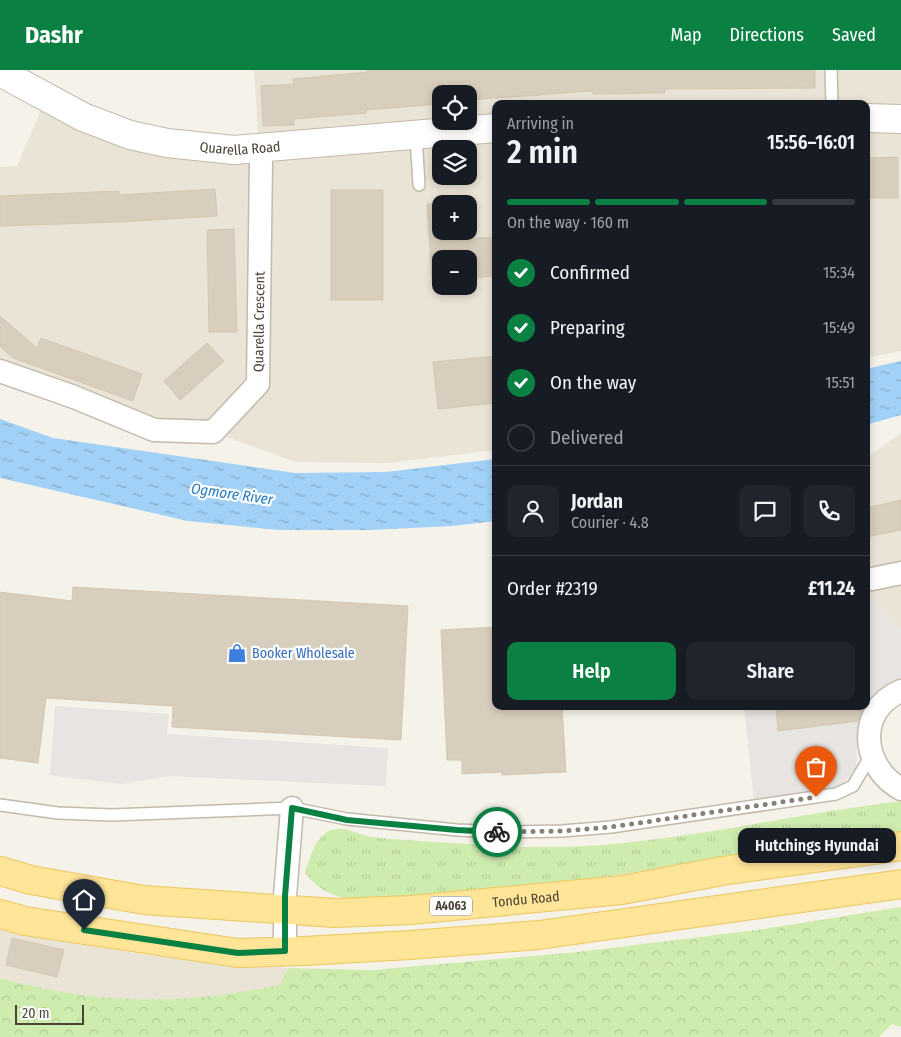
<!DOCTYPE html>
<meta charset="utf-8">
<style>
body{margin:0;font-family:"Fira Sans Condensed",sans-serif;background:#20242c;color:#f1f3f6;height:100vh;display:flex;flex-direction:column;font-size:19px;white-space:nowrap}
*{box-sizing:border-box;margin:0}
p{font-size:16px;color:#9ea1a6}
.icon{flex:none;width:28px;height:28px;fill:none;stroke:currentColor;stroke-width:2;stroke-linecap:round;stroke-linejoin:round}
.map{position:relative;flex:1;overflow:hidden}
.drawer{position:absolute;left:492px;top:30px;width:378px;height:610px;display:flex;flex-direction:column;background:#171b24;border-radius:10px;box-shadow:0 2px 8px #0003}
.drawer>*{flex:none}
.tools{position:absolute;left:432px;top:15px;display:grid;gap:10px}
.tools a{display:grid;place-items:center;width:45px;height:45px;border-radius:10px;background:#171b24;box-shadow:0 2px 8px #0003;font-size:25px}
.scale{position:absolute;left:15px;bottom:12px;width:69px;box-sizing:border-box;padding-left:5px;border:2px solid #4a4336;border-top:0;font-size:14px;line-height:18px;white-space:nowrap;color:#4a4336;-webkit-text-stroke:4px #fff;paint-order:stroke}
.pin{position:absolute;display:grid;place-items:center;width:42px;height:42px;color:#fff;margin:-51px -21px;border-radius:50% 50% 50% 0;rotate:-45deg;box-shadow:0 0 5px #0007}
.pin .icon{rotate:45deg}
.courier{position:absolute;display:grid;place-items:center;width:50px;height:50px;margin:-25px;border:4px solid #0b8043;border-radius:50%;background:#fff;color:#222;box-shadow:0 1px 6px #0007}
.bubble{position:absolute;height:35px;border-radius:10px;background:#171b24;box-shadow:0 2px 8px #0003;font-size:16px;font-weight:600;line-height:35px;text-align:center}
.head em{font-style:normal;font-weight:600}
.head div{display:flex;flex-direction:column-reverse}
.head{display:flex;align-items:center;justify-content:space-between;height:85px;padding:0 15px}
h1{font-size:32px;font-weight:600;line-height:38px}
.bar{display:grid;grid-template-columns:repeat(4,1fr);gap:8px 5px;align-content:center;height:60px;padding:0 15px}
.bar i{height:6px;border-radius:4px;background:#363941}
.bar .current{background:#0b8043}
.bar p{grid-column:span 4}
.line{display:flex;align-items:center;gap:12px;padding:0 15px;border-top:1px solid #363941}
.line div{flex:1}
.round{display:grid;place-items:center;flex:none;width:52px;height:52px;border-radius:10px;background:#20242c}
ol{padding:0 15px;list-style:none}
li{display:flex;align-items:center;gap:15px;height:55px}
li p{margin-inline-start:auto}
li .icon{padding:5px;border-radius:50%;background:#0b8043;color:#fff;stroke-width:4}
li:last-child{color:#9ea1a6}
li i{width:28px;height:28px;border:2px solid #363941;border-radius:50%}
.cta{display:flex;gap:10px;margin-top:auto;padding:10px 15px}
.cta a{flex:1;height:58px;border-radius:10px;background:#0b8043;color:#fff;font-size:20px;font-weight:600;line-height:58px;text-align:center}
.cta a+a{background:#20242c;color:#f1f3f6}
header{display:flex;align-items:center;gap:30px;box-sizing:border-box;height:70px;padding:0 25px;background:#0b8043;color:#fff}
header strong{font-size:24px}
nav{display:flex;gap:28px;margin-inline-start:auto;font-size:18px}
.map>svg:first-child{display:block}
.residential{fill:#eae4d6;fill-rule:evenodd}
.grass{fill:url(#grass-tufts)}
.forest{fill:url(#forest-crowns)}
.parking{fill:#e7e4e1}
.water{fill:url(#water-ripples)}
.building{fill:#d8cebd;stroke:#d4c7b0}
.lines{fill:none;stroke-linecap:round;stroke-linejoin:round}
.service-casing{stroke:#c2baaa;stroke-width:14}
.minor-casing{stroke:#c2baaa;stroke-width:25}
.tertiary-casing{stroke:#c2baaa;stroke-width:30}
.primary-casing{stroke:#edc75f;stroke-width:30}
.service{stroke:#fff;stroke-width:11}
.minor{stroke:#fff;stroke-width:22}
.tertiary{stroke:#fff;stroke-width:28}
.primary{stroke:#ffe598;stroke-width:28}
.done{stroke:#868075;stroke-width:5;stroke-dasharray:0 9}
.route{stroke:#0b8043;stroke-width:6}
.labels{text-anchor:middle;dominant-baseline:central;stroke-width:4.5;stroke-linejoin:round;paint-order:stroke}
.shield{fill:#fff;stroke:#807b72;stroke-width:1}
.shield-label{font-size:12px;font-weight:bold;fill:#4a4336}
.street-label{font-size:14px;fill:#4a4336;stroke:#fff}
.shop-label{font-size:14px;fill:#366cbe;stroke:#fff;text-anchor:start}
.water-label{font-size:15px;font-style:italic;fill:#267abf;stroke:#fff}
</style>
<header>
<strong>Dashr</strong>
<nav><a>Map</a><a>Directions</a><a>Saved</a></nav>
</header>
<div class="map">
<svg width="901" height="967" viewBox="0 0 901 967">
<defs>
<pattern id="grass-tufts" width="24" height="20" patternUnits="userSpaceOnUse" patternTransform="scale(1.25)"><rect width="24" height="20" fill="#cfecaf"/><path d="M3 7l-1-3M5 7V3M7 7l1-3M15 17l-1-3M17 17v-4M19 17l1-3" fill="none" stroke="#b3cc97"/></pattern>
<pattern id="forest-crowns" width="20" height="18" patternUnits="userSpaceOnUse" patternTransform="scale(1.25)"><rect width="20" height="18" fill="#cfecaf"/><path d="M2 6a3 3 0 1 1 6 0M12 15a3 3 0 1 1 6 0" fill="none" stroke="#b3cc97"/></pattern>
<pattern id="water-ripples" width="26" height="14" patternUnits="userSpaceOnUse" patternTransform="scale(1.25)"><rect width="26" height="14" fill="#a1d1f6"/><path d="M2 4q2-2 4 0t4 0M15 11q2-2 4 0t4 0" fill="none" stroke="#85abc8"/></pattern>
</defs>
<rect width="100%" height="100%" fill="#f5f2e9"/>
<g class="residential">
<path d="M 254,0 L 901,0 L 901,281 L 866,288 L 866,34 L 496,34 L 496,380 L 388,393 L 296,392 L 213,362 L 154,360 L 0,301 L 0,97 L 17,96 L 46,28 L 83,47 L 259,78 ZM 441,24 L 469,24 L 469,51 L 441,51 ZM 441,79 L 469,79 L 469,106 L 441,106 ZM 441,134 L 469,134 L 469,161 L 441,161 ZM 441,189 L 469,189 L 469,216 L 441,216 Z"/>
<polygon points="901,363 901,560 866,523 866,388"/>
<polygon points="0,857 74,873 145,885 216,893 288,898 281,915 241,923 201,928 160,931 120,930 80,925 39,918 0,908"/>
</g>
<path class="grass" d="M 901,731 L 901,765 L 764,781 L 618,805 L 437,827 L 343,828 C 326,823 316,817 305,803 C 309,790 315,768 329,761 C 344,754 357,765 372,767 C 416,772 460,773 504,776 C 637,784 769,747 901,731 Z"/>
<path class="forest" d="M 901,837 L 901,957 L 892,954 L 879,967 L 0,967 L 0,908 C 101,935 178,936 280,915 L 288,898 L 373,900 L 578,882 L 757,860 Z"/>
<g class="parking">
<polygon points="866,523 901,560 901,615 865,646 857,671 856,703 827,725 755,740 744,636 866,636"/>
<polygon points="55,636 169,644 167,664 388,678 386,716 169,706 120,714 50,705"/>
</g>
<g class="water">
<polygon points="901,291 901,345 866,355 866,299"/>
<polygon points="0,349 53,368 295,403 386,402 496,389 496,451 452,456 370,460 279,460 188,451 0,408"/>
</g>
<g class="building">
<polygon points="368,0 815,0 815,18 665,19 665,23 593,24 593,21 469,30 469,24 441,24 441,34 366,40 366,43 294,49 294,55 263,56 261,16 294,14 293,9 368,2"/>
<polygon points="898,87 898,128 866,128 866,88"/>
<polygon points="215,119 217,146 120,152 0,156 0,126 119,121 119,125"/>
<rect x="331" y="120" width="52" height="110"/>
<polygon points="462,132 462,134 441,134 441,161 464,161 464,169 496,167 496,206 469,208 469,189 441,189 441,210 432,211 427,134"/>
<polygon points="234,159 237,262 209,262 207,160"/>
<polygon points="0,246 37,278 41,268 142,304 133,331 13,288 0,276"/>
<polygon points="207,273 224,291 180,330 164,311"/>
<polygon points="496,286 496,333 438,339 433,292"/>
<polygon points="901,430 901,460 866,467 866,438"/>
<polygon points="73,517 408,536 401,670 172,657 173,636 46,628 38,693 0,688 0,522 72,531"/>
<polygon points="496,557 496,636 562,636 566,702 502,705 502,702 462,704 462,690 447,690 441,560"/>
<polygon points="776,636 864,636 858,651 778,661"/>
<polygon points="12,868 64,880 57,907 6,895"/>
</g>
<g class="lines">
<g class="service-casing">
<g id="service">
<polyline points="831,0 832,34"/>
<polyline points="416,66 419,115"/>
<polyline points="0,735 58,743 112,745 292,738 347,749 457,760 506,762 562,761 611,757 836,724 853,716 871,685"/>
</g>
</g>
<g class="minor-casing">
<g id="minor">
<path id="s1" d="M 0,301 L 74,327 L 154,360 L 213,362 L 258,314 L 261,90 L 259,78"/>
<polyline points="872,509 901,503"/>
<path d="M 901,621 C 856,640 861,697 901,719"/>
<polyline points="285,881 285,826 292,738"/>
</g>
</g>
<g class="tertiary-casing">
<g id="tertiary">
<path id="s2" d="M 0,2 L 83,47 L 130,65 L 167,73 L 234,80 L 496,58"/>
<polyline points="866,48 901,49"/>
</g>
</g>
<g class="primary-casing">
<g id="primary">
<path id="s3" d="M 0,801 L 31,810 L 144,830 L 335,843 L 411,840 L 622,820 L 722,801 L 901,776"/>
<polyline points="0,844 25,851 238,883 304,881 410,875 539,865 901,814"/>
</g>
</g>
<use href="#service" class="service"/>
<use href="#minor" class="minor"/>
<use href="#tertiary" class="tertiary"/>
<use href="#primary" class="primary"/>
</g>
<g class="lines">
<polyline class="done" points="497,762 562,761 611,757 816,727"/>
<polyline class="route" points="84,860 238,883 285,881 285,826 292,738 347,750 457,760 497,762"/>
</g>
<defs>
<g id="shop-bare" transform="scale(1.5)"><path d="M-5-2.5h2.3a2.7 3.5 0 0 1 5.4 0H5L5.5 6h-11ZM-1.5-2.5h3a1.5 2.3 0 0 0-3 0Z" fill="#3f7fe0" stroke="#fff" stroke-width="2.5" paint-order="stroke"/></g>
</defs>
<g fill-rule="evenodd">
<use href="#shop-bare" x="237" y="583"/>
</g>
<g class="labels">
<rect class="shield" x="430" y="826.5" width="42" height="19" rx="4"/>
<g class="shield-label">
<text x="451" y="836">A4063</text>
</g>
<g class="street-label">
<text stroke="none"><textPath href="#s2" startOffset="256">Quarella Road</textPath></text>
<text stroke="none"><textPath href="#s1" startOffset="352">Quarella Crescent</textPath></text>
<text stroke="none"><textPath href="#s3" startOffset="530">Tondu Road</textPath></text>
</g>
<g class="shop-label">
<text x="252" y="583">Booker Wholesale</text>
</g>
<g class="water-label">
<text transform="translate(232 424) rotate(8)">Ogmore River</text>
</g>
</g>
</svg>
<div class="tools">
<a><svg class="icon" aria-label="locate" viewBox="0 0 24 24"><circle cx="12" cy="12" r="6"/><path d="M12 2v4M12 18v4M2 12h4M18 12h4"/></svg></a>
<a><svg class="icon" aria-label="layers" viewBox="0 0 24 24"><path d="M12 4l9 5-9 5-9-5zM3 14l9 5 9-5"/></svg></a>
<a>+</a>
<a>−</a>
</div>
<div class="scale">20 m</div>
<div class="pin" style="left:816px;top:727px;background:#ea580c"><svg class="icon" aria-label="bag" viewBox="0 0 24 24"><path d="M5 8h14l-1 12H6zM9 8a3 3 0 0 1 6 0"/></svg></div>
<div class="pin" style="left:84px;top:860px;background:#1f2937"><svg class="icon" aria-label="home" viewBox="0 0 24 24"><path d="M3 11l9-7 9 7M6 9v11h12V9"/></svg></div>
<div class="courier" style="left:497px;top:762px"><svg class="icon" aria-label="bike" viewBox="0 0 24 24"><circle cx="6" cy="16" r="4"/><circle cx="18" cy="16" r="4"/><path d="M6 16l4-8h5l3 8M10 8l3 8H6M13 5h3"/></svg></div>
<div class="bubble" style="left:738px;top:758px;width:158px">Hutchings Hyundai</div>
<section class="drawer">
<div class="head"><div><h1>2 min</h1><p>Arriving in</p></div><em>15:56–16:01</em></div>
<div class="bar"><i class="current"></i><i class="current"></i><i class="current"></i><i></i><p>On the way · 160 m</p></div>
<ol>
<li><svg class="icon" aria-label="check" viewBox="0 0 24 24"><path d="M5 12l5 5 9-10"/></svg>Confirmed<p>15:34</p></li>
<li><svg class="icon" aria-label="check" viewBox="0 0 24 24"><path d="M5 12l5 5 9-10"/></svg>Preparing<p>15:49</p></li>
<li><svg class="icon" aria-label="check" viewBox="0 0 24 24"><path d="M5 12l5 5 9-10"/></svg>On the way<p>15:51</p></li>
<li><i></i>Delivered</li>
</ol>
<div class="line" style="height:90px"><a class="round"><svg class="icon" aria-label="person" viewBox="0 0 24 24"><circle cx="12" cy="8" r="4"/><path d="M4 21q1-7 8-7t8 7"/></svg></a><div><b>Jordan</b><p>Courier · 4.8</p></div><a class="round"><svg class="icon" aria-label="chat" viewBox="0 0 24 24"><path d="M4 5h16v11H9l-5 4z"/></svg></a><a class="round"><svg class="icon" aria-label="phone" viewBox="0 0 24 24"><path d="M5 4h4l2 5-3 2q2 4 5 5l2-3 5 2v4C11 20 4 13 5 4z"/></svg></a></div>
<div class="line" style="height:65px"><div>Order #2319</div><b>£11.24</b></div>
<div class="cta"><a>Help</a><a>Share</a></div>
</section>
</div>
